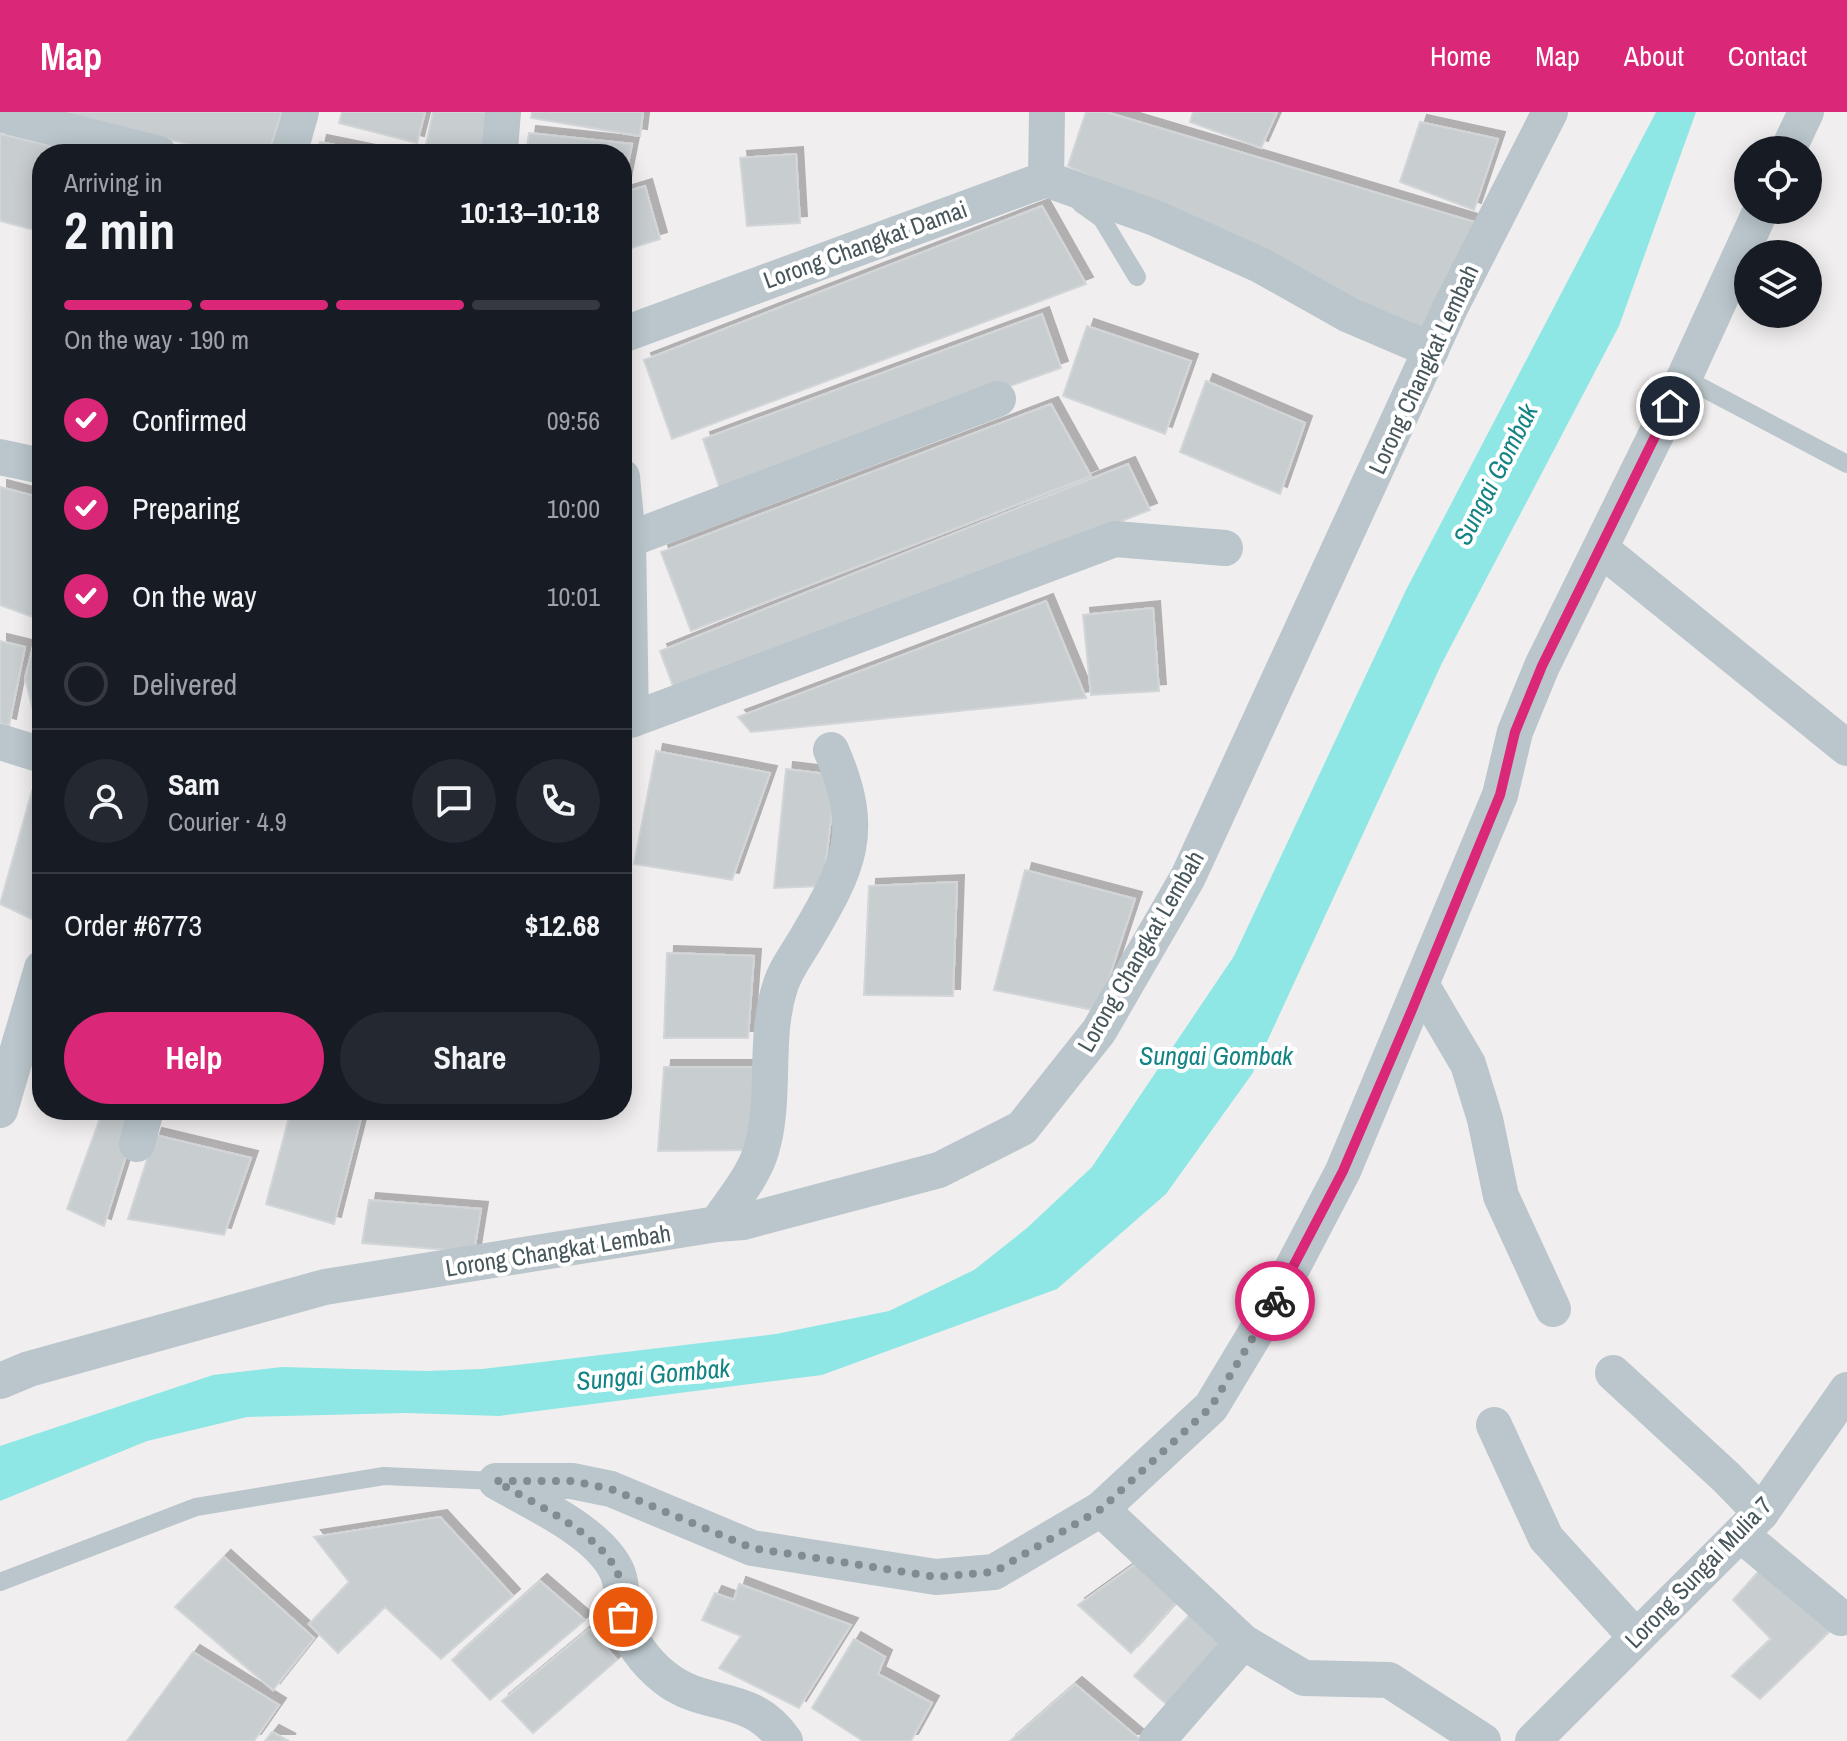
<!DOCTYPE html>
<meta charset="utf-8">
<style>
body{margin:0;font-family:"Archivo Narrow",sans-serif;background:#242831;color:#f1f3f6;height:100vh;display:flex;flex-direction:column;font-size:30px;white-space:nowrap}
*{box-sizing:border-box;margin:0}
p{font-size:26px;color:#9ea1a6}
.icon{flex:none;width:44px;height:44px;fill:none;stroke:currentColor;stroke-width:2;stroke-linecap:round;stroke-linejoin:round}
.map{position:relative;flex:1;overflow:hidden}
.panel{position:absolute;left:32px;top:32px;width:600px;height:976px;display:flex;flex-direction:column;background:#171b24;border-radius:32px;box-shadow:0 4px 20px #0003}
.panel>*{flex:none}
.tools{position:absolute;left:1734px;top:24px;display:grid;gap:16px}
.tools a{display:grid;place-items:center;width:88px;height:88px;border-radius:50%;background:#171b24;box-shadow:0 4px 20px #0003;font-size:40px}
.pin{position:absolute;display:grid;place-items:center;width:68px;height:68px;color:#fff;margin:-34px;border:4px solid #fff;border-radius:50%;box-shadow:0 2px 8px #0007}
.courier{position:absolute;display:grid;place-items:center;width:80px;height:80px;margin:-40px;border:6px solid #db2777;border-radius:50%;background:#fff;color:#222;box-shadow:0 2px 10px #0007}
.head em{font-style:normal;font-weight:700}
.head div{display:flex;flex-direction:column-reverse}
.head{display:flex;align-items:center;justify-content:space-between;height:136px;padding:0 32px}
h1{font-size:52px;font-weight:700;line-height:60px}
.bar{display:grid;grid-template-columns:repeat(4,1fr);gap:12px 8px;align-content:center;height:96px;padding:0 32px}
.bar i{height:10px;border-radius:6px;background:#363941}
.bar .active{background:#db2777}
.bar p{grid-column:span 4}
.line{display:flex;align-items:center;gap:20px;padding:0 32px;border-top:2px solid #363941}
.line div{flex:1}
.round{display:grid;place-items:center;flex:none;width:84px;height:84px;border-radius:42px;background:#242831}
ol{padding:0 32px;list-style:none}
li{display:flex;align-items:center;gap:24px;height:88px}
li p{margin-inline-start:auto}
li .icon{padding:8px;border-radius:50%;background:#db2777;color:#fff;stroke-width:4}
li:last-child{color:#9ea1a6}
li i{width:44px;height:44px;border:4px solid #363941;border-radius:50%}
.button{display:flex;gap:16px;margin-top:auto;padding:16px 32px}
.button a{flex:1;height:92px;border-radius:48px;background:#db2777;color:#fff;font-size:32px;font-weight:700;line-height:92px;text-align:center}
.button a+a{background:#242831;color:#f1f3f6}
header{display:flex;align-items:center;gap:48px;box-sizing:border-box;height:112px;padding:0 40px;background:#db2777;color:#fff}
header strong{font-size:38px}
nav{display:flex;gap:44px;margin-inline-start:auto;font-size:28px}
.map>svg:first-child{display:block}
.water{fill:#8ee7e5}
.building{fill:#c8cdd0;stroke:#d2d6d9;stroke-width:2;filter:url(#shadow)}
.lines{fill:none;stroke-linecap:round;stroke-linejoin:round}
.service{stroke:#bac6cb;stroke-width:18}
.minor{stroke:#bac6cb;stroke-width:36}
.done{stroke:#828b8f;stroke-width:8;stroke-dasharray:0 14.4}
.route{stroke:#db2777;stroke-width:10}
.labels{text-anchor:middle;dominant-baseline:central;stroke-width:8;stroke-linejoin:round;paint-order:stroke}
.street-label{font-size:24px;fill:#47565b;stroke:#fff}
.water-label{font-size:26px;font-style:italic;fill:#138483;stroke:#fff}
</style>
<header>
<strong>Map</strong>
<nav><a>Home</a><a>Map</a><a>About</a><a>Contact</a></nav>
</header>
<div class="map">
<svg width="1847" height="1629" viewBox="0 0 1847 1629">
<defs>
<filter id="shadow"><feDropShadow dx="7" dy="-7" stdDeviation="0" flood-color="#0004"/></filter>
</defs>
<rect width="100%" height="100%" fill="#f1eeef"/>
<polygon class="water" points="1656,0 1696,0 1619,214 1442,551 1252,962 1166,1082 1057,1177 822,1263 499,1304 407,1301 247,1305 147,1329 0,1389 0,1334 213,1263 282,1255 425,1259 482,1257 776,1222 889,1199 974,1158 1027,1116 1092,1055 1234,844 1406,478"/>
<g class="building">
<polygon points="61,0 282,0 268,42 227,42"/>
<polygon points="342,0 425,0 417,31 339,11"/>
<polygon points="433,0 495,0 491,42 424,42"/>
<polygon points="532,0 643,0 640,24 531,6"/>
<polygon points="1086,0 1106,0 1478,111 1422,219 1068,54"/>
<polygon points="1193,0 1277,0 1261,36 1190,10"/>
<polygon points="1420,10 1498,27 1474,98 1400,70"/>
<polygon points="529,21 632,32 623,77 622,42 526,42"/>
<polygon points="0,22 83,42 42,42 42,120 0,109"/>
<polygon points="320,30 379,42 317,42"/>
<polygon points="796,42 800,111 747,114 740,46"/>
<polygon points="645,74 660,127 622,139 622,81"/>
<polygon points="1042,94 1086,172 672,327 644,248"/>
<polygon points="42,178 42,204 33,202"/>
<polygon points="1042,202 1061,256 720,377 703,327"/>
<polygon points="1087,214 1191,249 1165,322 1063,284"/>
<polygon points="1206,269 1305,311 1280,382 1180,340"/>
<polygon points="1051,292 1091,364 691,519 661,440"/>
<polygon points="1128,352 1150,398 676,582 660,539"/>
<polygon points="0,375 42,386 42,491 38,507 0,493"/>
<polygon points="1046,489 1086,586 751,620 738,605"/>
<polygon points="1153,496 1159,579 1091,583 1083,503"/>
<polygon points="0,529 25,535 9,614 0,611"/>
<polygon points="42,535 42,635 25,566 33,536"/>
<polygon points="656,639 770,661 732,768 634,752"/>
<polygon points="786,657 836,663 823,774 774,776"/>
<polygon points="32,679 42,681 42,812 0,792"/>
<polygon points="1025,758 1135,787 1098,899 994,878"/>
<polygon points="957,770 953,884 864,883 869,774"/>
<polygon points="667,841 754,844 748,926 664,926"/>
<polygon points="664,955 755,955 755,1038 658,1039"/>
<polygon points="103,998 137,1009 104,1114 67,1097"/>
<polygon points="291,998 363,998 334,1112 266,1092"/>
<polygon points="155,1023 251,1046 224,1123 128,1107"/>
<polygon points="369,1088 481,1097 474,1140 362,1131"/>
<polygon points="440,1405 513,1484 441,1547 385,1495 338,1541 309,1512 349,1470 314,1425"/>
<polygon points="224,1445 314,1526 273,1578 175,1495"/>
<polygon points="1137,1451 1181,1485 1131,1541 1078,1493"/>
<polygon points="1759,1459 1830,1519 1760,1587 1732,1564 1771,1527 1733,1488"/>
<polygon points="540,1469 585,1508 490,1588 452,1548"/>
<polygon points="739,1472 851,1513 799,1596 719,1556 741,1524 702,1508 715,1481 734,1488"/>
<polygon points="1191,1501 1230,1530 1172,1597 1134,1564"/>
<polygon points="589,1517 617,1548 533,1621 502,1589"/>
<polygon points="854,1527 885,1545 878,1562 932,1591 911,1629 863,1629 812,1596"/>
<polygon points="193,1540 279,1593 254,1629 127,1629"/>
<polygon points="1075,1572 1142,1629 1010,1629"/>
<polygon points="272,1620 289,1629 265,1629"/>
</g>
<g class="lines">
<g class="service">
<polyline points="1081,92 1102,107 1137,165"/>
<polyline points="1684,266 1847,352"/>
<polyline points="0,1470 196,1395 384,1364 496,1369"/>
</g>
<g class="minor">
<polyline points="0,2 159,42"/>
<polyline points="500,37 503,0"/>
<polyline points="1788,38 1806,0"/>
<polyline points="289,42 301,0"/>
<polyline points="1046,67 1047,0"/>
<polyline points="622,223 1046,67 1155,106 1260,153 1349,203 1431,238"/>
<polyline points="0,345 42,354"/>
<polyline points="622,365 628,428 631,608 1115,427 1225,436"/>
<polyline points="628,428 998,287"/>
<polyline points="1601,437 1847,636"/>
<polyline points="0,630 42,643"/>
<polyline points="1422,874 1468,952 1485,1007 1501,1084 1553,1197"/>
<polyline points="0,998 42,856"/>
<polyline points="137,1032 146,998"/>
<path d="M 717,1112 C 732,1089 753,1065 761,1039 C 777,987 763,927 780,875 C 785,858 797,842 806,827 C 849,754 867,720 831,638"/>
<polyline points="1613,1261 1727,1366 1761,1401"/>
<polyline points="0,1269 29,1257 325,1175 717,1112 743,1110 939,1058 1022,1016 1099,919 1188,765 1450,196 1550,0"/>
<polyline points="1494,1313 1546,1426 1636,1525"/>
<polyline points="496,1369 572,1369 611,1377 752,1436 936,1465 994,1460 1101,1397 1211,1295 1276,1187 1343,1059 1500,683 1515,620 1542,554 1684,266 1761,98"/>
<path d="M 497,1370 C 533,1391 602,1421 618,1462 C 623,1475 621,1491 623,1505 C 628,1527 646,1551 664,1565 C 706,1599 750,1578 785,1629"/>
<polyline points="1101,1397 1243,1530 1304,1566 1389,1568 1483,1629"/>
<polyline points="1740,1422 1841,1506"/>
<polyline points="1157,1629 1243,1530"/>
<polyline points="1533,1629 1761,1401 1847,1278"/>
</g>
</g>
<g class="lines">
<path class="done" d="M 623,1505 C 622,1491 623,1474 618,1462 C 601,1421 532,1391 496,1369 L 572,1369 L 611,1377 L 752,1436 L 936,1465 L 994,1460 L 1101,1397 L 1211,1295 L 1275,1189"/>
<polyline class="route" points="1275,1189 1343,1059 1411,900 1500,683 1515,620 1542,554 1670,294"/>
</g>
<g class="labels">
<g class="street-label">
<text transform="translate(865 132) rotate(-20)">Lorong Changkat Damai</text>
<text transform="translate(1423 257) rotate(-65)">Lorong Changkat Lembah</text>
<text transform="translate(1140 839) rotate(-60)">Lorong Changkat Lembah</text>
<text transform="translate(558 1138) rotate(-9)">Lorong Changkat Lembah</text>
<text transform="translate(1698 1460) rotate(-46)">Lorong Sungai Mulia 7</text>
</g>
<g class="water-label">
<text transform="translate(1495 362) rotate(-63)">Sungai Gombak</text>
<text x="1216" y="943">Sungai Gombak</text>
<text transform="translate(653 1262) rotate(-5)">Sungai Gombak</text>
</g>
</g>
</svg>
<div class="tools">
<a><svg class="icon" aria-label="locate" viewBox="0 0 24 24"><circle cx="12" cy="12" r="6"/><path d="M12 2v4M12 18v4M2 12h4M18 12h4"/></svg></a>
<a><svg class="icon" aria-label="layers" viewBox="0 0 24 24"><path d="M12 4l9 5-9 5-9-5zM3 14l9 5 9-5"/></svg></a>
</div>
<div class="pin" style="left:623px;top:1505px;background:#ea580c"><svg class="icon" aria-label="bag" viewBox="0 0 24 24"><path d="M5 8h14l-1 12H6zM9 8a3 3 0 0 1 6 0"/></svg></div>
<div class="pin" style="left:1670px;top:294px;background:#1f2937"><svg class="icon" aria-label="home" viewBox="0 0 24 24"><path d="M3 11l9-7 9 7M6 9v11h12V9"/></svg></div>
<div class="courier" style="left:1275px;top:1189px"><svg class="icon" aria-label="bike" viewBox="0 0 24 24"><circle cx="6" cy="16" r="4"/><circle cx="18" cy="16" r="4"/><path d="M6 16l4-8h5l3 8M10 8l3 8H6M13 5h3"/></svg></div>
<section class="panel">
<div class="head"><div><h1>2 min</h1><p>Arriving in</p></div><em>10:13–10:18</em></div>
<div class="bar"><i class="active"></i><i class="active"></i><i class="active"></i><i></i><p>On the way · 190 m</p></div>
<ol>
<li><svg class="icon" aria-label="check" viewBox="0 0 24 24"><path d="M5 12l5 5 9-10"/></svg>Confirmed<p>09:56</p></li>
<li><svg class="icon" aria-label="check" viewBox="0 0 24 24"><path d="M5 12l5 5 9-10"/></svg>Preparing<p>10:00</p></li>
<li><svg class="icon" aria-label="check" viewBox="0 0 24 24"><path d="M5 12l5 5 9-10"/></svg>On the way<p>10:01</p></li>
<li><i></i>Delivered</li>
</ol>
<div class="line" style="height:144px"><a class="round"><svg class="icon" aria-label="person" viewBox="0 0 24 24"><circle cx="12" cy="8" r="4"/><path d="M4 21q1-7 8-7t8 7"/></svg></a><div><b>Sam</b><p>Courier · 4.9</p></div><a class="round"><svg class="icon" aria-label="chat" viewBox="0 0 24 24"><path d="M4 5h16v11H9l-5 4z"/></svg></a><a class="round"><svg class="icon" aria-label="phone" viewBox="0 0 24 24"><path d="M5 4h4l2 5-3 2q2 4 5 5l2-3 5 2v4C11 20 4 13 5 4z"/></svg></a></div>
<div class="line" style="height:104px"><div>Order #6773</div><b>$12.68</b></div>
<div class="button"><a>Help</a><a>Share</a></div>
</section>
</div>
